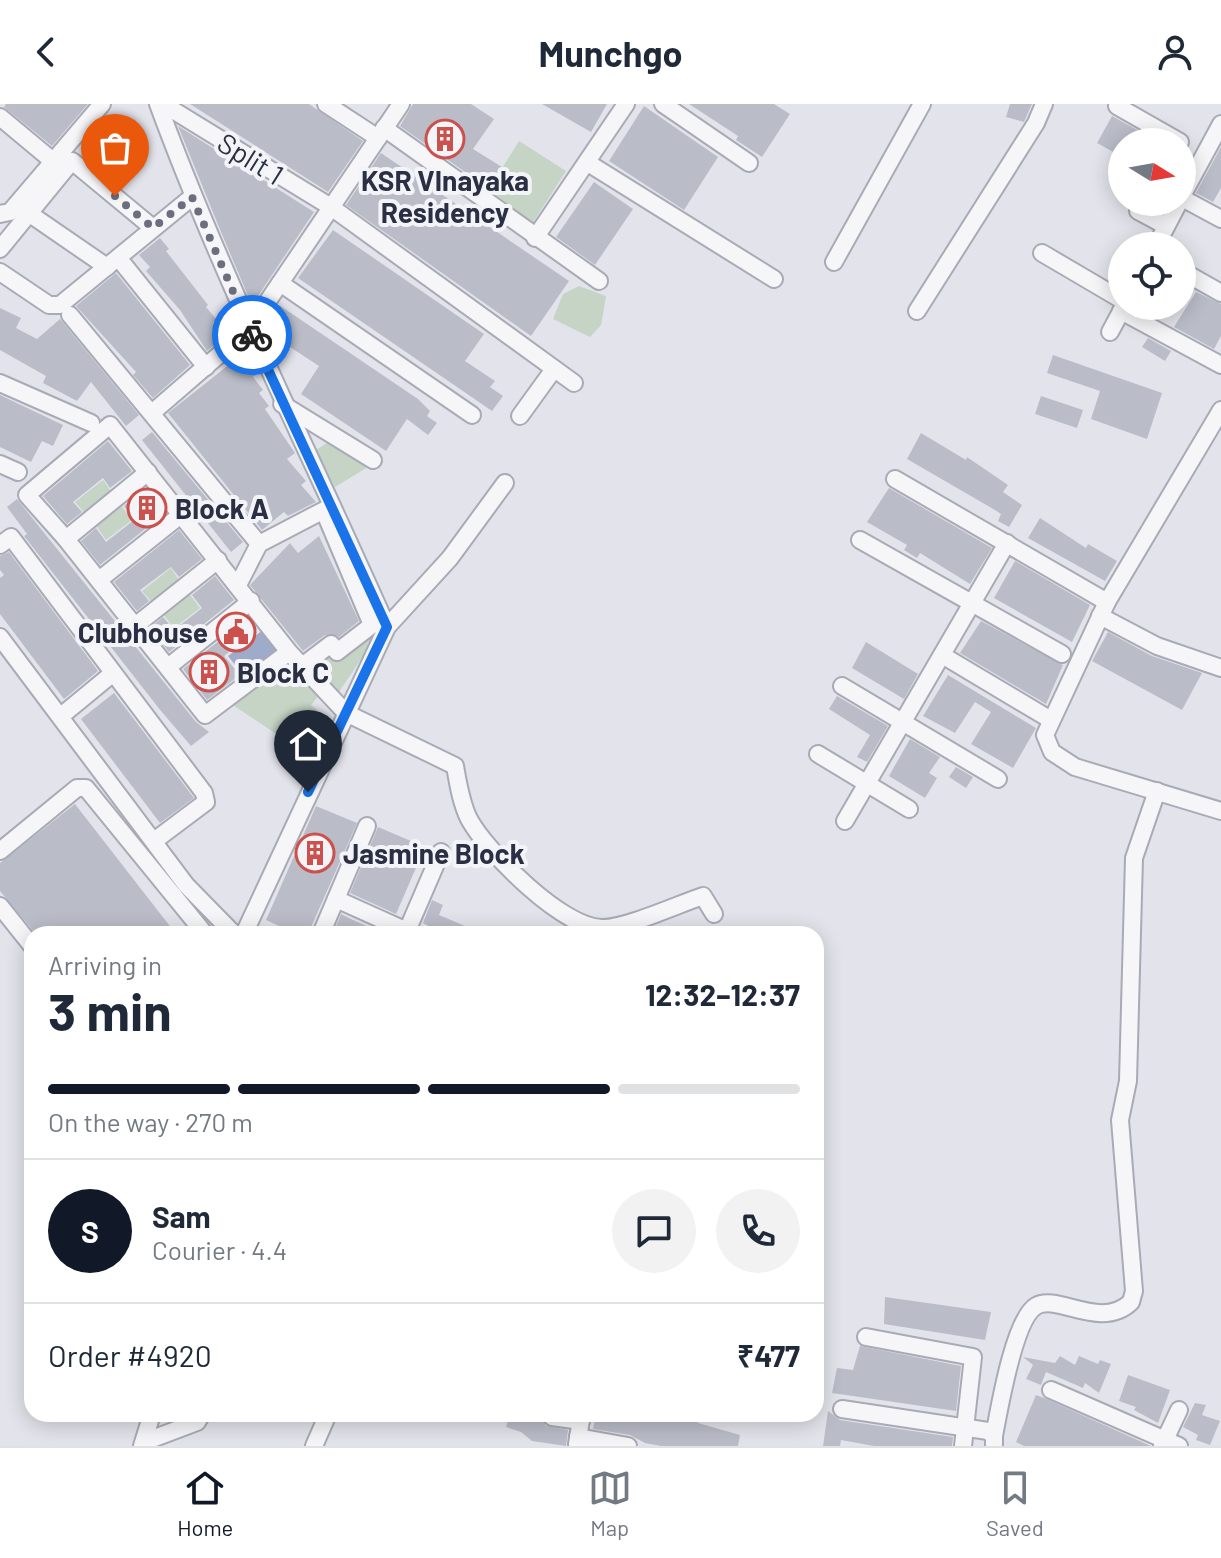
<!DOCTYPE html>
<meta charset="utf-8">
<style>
body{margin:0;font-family:Barlow,sans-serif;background:#f2f2f3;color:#1f2937;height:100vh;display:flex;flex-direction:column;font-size:30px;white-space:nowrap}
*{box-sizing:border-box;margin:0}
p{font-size:26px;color:#747a83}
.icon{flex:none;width:44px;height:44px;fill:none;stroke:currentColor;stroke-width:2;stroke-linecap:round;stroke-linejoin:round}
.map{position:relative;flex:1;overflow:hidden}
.side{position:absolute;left:24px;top:822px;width:800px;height:496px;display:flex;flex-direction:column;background:#fff;border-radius:24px;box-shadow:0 4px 20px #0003}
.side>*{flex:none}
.needle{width:52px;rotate:101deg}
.tools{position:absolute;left:1108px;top:24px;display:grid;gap:16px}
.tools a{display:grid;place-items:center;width:88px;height:88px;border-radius:50%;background:#fff;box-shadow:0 4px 20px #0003;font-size:40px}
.pin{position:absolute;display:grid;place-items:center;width:68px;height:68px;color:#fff;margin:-82px -34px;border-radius:50% 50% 50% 0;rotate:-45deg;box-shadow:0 0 8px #0007}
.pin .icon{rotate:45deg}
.courier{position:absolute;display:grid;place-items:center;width:80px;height:80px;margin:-40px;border:6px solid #1a73e8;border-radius:50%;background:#fff;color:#222;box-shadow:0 2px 10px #0007}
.summary em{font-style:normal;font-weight:700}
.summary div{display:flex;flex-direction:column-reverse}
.summary{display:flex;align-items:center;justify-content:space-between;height:136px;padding:0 24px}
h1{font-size:52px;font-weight:700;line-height:60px}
.bar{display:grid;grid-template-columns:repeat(4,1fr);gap:12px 8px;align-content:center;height:96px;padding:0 24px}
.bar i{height:10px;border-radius:6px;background:#e0e1e3}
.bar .current{background:#111827}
.bar p{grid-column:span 4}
.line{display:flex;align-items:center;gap:20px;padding:0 24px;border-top:2px solid #e0e1e3}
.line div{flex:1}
.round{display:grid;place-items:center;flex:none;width:84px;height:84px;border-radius:42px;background:#f2f2f3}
header{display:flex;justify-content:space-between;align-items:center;height:104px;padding:0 24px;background:#fff;font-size:36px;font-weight:700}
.menu{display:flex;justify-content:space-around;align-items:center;height:112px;border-top:2px solid #e0e1e3;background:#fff;font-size:22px;color:#747a83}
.menu a{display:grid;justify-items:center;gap:4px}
.menu .current{color:#111827}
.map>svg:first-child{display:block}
.green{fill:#c5d4c4}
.water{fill:#9fabca}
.building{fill:#babdc8}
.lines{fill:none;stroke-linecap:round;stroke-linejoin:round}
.minor-casing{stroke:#a8aab5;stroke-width:20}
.minor{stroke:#f6f6f9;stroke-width:16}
.done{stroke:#6b6e7e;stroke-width:8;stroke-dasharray:0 14.4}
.route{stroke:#1a73e8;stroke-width:10}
.labels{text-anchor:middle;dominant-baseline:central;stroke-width:8;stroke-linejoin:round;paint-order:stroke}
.street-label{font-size:28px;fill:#2b2f43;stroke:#f3f4f8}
.poi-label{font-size:28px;font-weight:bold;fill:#2b2f43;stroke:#f3f4f8;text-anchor:start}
</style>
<header><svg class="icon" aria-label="back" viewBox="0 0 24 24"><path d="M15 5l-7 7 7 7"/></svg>Munchgo<svg class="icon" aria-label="person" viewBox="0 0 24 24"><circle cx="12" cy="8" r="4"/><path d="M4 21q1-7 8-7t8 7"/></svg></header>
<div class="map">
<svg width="1221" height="1342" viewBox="0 0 1221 1342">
<rect width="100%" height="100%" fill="#e3e4eb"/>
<g class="green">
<polygon points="519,37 566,67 532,120 486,90"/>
<polygon points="579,182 606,192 601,221 590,233 553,215 563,190"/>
<polygon points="330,337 368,363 335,383 316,346"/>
<polygon points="103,376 115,393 89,414 75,398"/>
<polygon points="117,396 132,416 106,436 93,417"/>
<polygon points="171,464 183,482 156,503 142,487"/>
<polygon points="185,484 200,504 174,524 159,505"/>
<polygon points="382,524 337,591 308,560"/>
<polygon points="286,557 320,590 311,601 323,611 300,646 233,601"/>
</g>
<polygon class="water" points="263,526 281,549 246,575 228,552"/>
<g class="building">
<polygon points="6,0 88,0 52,42 4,3"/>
<polygon points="190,0 309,0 363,37 328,88"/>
<polygon points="413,0 471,0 494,15 473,45 502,63 489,85 400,22"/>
<polygon points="542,0 607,0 591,28"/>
<polygon points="689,0 774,0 790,10 762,53 736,36 738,32"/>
<polygon points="1010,0 1032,0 1024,18 1006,13"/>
<polygon points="644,2 718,53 684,106 609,57"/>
<polygon points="1112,12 1148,32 1144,38 1122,38 1122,53 1097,39"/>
<polygon points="178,22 314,108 252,201 221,128"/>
<polygon points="1221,43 1221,84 1213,98 1196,89"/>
<polygon points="381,49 569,177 531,232 346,101"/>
<polygon points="594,78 633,105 595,161 556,133"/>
<polygon points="333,126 484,230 465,257 495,277 490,283 503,292 492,307 298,174"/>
<polygon points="160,134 169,145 166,147 208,201 206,203 217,216 213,219 224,232 207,247 180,206 146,167 150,163 139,151"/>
<polygon points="116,169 190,261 153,294 133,271 136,268 76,202"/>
<polygon points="1196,188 1221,200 1221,232 1214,245 1174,223"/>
<polygon points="279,201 418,295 430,307 427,312 437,319 428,331 407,315 386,347 301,290 319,262 264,226"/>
<polygon points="0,204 21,214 16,224 37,235 60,215 139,311 126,322 91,278 77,297 43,279 46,272 0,246"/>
<polygon points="1148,234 1171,247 1165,257 1142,243"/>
<polygon points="1053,251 1162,289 1147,335 1091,315 1100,287 1047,269"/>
<polygon points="240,252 256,271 253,273 263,286 259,289 269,302 265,305 295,349 287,355 306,377 301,381 316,398 288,412 284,408 262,426 168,309"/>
<polygon points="0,291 63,321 53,342 42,337 31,358 0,343"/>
<polygon points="1041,292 1083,306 1077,324 1035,310"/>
<polygon points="152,328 243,438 231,448 142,336"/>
<polygon points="921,329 966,356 967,353 1008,381 1003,388 1022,401 1009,423 998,417 1001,410 995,406 907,355"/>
<polygon points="108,337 132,367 110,384 103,374 73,398 82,408 67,420 43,392"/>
<polygon points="146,384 165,409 100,461 81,437 96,424 106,438 134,416 124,402"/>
<polygon points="889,384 992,444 970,480 920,449 917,454 904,446 907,441 867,418"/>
<polygon points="17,395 196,618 209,628 191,642 161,607 24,432 27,430 7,403"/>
<polygon points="1040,414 1086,444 1088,440 1117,457 1105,477 1028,434"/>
<polygon points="179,426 202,455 179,473 171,463 140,486 149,497 137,507 114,478"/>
<polygon points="319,432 359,517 339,533 325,531 303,547 250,481 290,439 298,449"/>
<polygon points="9,448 98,567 64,595 0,510 0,474 4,471 0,466 0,452"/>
<polygon points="1015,457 1090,501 1072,538 994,494"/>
<polygon points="215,472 234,496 169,548 150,524 163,513 174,526 202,504 192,491"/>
<polygon points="248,514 257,525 224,552 240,571 207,596 183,565"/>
<polygon points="981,517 1063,561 1046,600 960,549"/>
<polygon points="1108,528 1152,552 1202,569 1182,606 1092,557"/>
<polygon points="866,538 918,570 904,595 852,564"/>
<polygon points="948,571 1036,624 1013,664 971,640 991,608 975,598 955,629 923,612"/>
<polygon points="114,589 194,694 160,719 81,615"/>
<polygon points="837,592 888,622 867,658 857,653 870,631 829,605"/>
<polygon points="910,635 940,653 929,669 937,674 925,694 889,672"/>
<polygon points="956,663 973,673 966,684 949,673"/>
<polygon points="75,700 176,830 36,830 0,787 0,759"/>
<polygon points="316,702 357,719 308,830 275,830 279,822 266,816"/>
<polygon points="378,723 425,743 396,810 350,789"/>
<polygon points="432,796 443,801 439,811 465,822 461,830 443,830 423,819"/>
<polygon points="341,810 353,816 385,830 333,830"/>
<polygon points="885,1193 991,1208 985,1236 884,1220"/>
<polygon points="860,1242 961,1262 956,1307 832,1289 837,1264 853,1266"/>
<polygon points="1060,1252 1075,1261 1079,1252 1098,1260 1100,1256 1111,1260 1099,1289 1085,1279 1083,1284 1046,1268 1041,1281 1026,1275 1033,1261 1023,1253 1055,1259"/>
<polygon points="1128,1271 1170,1286 1158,1319 1134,1306 1136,1303 1119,1297"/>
<polygon points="1036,1291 1044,1294 1151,1342 1024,1342 1016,1338"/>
<polygon points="1195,1299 1206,1301 1202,1311 1220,1317 1210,1341 1196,1336 1198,1331 1183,1323"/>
<polygon points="828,1307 840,1316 953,1333 952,1342 874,1342 841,1336 840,1342 823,1342"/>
<polygon points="510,1310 532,1310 541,1313 546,1322 568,1326 566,1342 532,1337 521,1328 506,1323"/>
<polygon points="596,1310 699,1310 698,1319 740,1331 738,1342 661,1342 645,1339 630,1331 593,1325"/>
</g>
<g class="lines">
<g class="minor-casing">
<g id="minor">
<path d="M 158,0 C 224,179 310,349 387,523"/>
<polyline points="163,0 331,103 574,279"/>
<polyline points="326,0 378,34"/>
<polyline points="663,0 749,59"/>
<polyline points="1117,2 1180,38"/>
<polyline points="0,13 54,58"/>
<polyline points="384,24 599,177"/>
<polyline points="588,59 774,175"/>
<polyline points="1182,92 1221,20"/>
<polyline points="1182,94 1221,115"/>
<polyline points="1138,107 1166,122"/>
<polyline points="27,108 107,163"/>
<polyline points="0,110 10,108 102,0"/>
<polyline points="535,134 626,0"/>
<polyline points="1156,142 1179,98"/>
<polyline points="0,145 72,57 153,124"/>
<polyline points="1042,149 1122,196"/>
<polyline points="834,158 922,0"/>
<polyline points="124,161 206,263"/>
<polyline points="1182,167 1221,189"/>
<polyline points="0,168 49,201 60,201 192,93"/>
<polyline points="280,179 472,311"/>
<polyline points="917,207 1036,19 1044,0"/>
<polyline points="1121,207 1221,261"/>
<polyline points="70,211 259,440"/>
<polyline points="1110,228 1124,202"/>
<polyline points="0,279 91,319"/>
<polyline points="282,300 373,356"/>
<polyline points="1221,306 1107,498 1045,631 1052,648 1075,663 1221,707"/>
<polyline points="153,308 249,225 401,0"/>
<polyline points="520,312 554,265"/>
<polyline points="0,360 18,368"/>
<polyline points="895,375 1107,498"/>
<polyline points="66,435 148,368"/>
<polyline points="860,436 1062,550"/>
<polyline points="0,441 11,433 204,689 206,698 154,737"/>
<polyline points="99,476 182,410"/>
<polyline points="238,481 259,440 330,403"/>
<polyline points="1100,512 1157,542 1221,564"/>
<polyline points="135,522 218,456"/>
<polyline points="0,533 186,781 234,830"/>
<path d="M 289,548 L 205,611 L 66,435 L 27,391 L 110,321 L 289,548 L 346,609 L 455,662 C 458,679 461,699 469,715 C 487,748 563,825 603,824 C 626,824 679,800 703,792 L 714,810"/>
<polyline points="942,551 1051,616"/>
<polyline points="302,562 331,540 337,548 372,521 324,407"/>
<polyline points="168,563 251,497"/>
<polyline points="842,582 998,675"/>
<polyline points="61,612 112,570"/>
<polyline points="818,650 909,705"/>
<polyline points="845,717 1007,439"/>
<polyline points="0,747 77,684 86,684 205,830"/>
<polyline points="336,795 407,827 441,748"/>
<polyline points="0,802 32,842"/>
<polyline points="244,830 387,523 450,454 505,379"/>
<polyline points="321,830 367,722"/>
<polyline points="866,1233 973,1253 963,1342"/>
<polyline points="1051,1286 1179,1342"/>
<polyline points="842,1305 988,1327 994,1332 994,1340"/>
<polyline points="552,1313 581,1317"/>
<path d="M 994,1332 C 999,1306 1014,1215 1036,1202 C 1057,1189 1101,1227 1131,1198 L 1134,1187 L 1120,1016 L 1128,977 L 1134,754 L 1157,687"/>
<polyline points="578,1333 628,1342"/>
<polyline points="144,1338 197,1318 202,1310"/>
<polyline points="577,1340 582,1310"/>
<polyline points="142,1342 152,1310"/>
<polyline points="314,1342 328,1310"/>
<polyline points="1162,1342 1179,1306"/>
</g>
</g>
<use href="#minor" class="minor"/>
</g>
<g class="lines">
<polyline class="done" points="115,92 153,124 192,93 252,231"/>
<polyline class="route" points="252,231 387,523 308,688"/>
</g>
<defs>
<g id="building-ring" transform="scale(2)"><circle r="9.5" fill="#f3f4f8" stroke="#cc514c" stroke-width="1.5"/><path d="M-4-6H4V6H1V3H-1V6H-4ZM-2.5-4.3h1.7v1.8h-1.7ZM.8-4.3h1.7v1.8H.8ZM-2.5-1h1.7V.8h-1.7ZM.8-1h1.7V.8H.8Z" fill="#cc514c"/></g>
<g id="civic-ring" transform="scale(2)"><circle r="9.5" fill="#f3f4f8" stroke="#cc514c" stroke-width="1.5"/><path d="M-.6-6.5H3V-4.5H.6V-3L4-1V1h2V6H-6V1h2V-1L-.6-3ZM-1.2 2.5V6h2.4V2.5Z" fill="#cc514c"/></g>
</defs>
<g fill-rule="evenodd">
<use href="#building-ring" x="445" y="35"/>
<use href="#building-ring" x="147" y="404"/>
<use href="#civic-ring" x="236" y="528"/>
<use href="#building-ring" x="209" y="568"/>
<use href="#building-ring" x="315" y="749"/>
</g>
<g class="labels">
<g class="street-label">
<text transform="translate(251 54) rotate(32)">Split 1</text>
</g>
<g class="poi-label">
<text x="445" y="76" text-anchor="middle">KSR VInayaka<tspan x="445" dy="32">Residency</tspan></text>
<text x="175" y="404">Block A</text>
<text x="208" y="528" text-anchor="end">Clubhouse</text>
<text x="237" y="568">Block C</text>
<text x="343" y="749">Jasmine Block</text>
</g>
</g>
</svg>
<div class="tools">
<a><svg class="needle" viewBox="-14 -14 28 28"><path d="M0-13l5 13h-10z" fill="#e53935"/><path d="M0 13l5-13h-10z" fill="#747a83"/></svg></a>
<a><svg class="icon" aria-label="locate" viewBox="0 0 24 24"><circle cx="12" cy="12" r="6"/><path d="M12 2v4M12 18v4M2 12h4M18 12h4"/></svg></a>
</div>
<div class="pin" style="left:115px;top:92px;background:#ea580c"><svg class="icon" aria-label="bag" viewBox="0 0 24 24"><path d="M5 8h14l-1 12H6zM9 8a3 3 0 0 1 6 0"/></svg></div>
<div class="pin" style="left:308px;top:688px;background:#1f2937"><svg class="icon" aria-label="home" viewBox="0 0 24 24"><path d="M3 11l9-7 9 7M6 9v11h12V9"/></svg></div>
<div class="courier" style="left:252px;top:231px"><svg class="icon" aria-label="bike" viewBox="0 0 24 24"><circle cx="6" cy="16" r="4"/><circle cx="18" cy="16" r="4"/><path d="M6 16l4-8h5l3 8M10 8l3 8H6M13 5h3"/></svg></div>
<section class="side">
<div class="summary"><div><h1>3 min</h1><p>Arriving in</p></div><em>12:32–12:37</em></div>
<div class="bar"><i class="current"></i><i class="current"></i><i class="current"></i><i></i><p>On the way · 270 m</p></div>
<div class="line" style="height:144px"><b class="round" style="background:#111827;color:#fff">S</b><div><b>Sam</b><p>Courier · 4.4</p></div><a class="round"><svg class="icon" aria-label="chat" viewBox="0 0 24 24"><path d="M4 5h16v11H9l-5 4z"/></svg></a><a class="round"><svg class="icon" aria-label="phone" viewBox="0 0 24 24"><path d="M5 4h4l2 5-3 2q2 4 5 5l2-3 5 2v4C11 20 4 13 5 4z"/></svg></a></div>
<div class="line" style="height:104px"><div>Order #4920</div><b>₹477</b></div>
</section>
</div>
<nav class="menu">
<a class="current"><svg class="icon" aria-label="home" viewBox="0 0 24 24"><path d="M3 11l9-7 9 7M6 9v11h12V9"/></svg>Home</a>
<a><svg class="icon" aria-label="map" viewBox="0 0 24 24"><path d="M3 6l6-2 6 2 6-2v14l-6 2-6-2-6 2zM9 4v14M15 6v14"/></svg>Map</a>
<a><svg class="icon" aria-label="saved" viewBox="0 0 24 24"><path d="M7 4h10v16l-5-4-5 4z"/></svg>Saved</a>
</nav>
